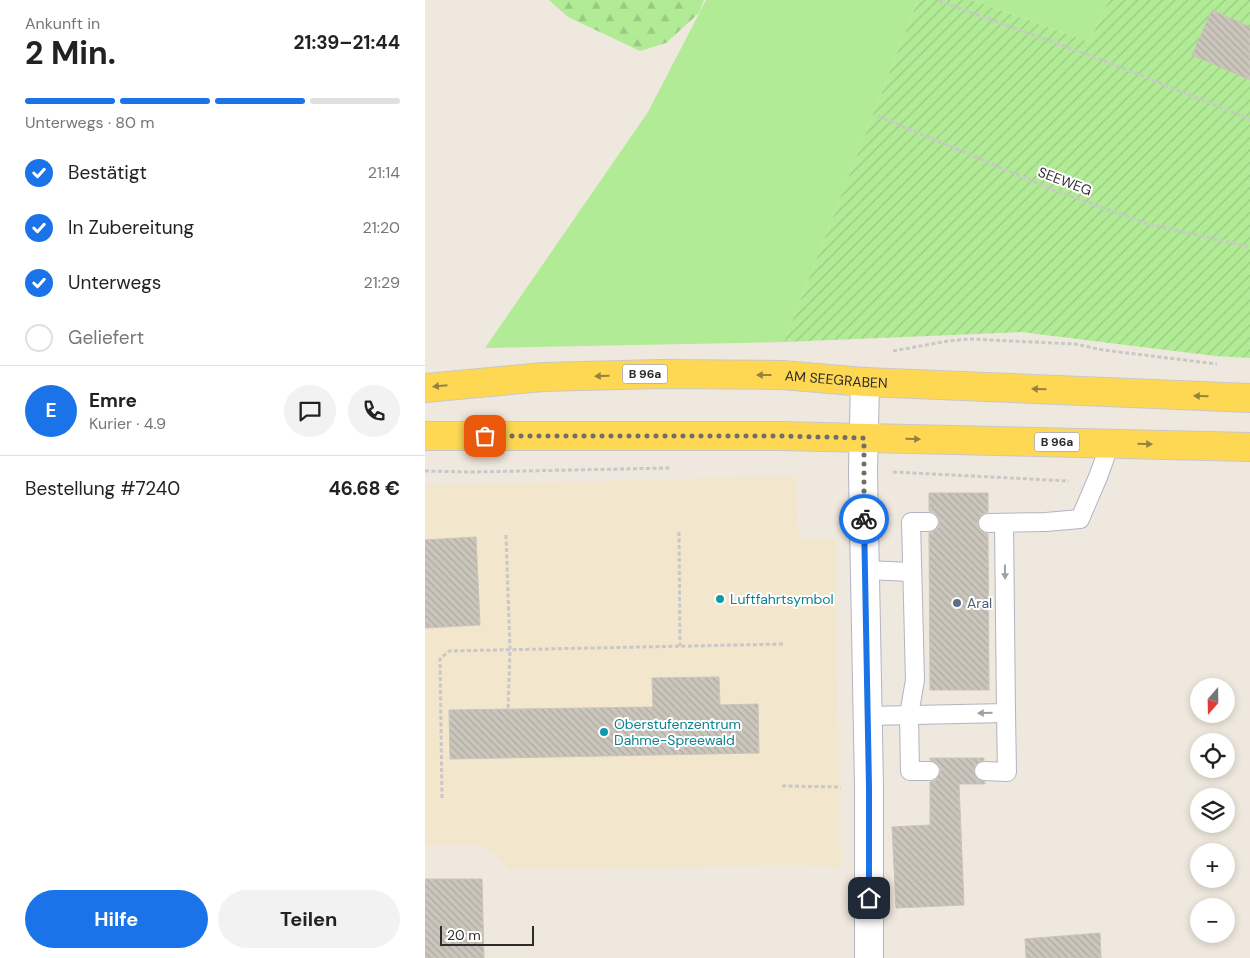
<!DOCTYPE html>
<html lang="de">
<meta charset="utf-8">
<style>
body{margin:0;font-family:"DM Sans",sans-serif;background:#f2f2f2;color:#222;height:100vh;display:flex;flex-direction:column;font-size:19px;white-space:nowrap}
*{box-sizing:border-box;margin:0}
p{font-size:16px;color:#767676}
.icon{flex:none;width:28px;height:28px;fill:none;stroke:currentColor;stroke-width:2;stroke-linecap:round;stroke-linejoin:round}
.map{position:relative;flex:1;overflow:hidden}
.panel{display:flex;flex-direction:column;background:#fff;width:425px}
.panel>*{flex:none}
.needle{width:32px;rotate:200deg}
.fabs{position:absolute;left:765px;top:678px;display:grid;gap:10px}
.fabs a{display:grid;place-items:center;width:45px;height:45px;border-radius:50%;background:#fff;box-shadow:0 2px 8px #0003;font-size:25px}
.scale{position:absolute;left:15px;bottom:12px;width:94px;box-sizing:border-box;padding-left:5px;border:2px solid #2c2c2c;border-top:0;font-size:14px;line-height:18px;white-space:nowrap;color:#2c2c2c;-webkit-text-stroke:4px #fff;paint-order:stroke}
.pin{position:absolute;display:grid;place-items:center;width:42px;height:42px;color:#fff;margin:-21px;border-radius:10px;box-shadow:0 2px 8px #0006}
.courier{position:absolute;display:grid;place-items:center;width:50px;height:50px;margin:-25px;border:4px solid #1a73e8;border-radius:50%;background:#fff;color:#222;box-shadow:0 1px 6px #0007}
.overview em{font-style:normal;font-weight:700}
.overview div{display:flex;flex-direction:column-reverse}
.overview{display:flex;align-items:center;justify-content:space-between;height:85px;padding:0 25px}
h1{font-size:32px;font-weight:700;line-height:38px}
.bar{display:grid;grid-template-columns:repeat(4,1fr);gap:8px 5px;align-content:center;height:60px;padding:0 25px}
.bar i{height:6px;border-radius:4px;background:#e0e0e0}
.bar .active{background:#1a73e8}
.bar p{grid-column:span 4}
.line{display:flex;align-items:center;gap:12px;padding:0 25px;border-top:1px solid #e0e0e0}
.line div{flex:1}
.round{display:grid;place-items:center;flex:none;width:52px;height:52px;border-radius:26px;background:#f2f2f2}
ol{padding:0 25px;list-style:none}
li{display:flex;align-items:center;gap:15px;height:55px}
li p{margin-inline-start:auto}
li .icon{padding:5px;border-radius:50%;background:#1a73e8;color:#fff;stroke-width:4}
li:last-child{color:#767676}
li i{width:28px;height:28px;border:2px solid #e0e0e0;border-radius:50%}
.button{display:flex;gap:10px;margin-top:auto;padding:10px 25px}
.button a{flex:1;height:58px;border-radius:30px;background:#1a73e8;color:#fff;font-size:20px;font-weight:700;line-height:58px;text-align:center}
.button a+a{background:#f2f2f2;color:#222}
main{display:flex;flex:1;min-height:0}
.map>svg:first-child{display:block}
.education{fill:#f2e6cc}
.forest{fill:url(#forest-firs)}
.park{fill:#b2eb95}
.garden{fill:url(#garden-furrows)}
.building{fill:url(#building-back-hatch);stroke:#cbc4b7}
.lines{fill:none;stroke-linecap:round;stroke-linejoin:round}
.lane-casing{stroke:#b2b4c1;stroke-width:20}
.street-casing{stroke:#b2b4c1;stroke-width:30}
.primary-casing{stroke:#c8c8c8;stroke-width:30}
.path{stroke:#c8c8c8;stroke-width:3;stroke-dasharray:4 2.5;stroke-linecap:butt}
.lane{stroke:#fff;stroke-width:18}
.street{stroke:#fff;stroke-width:28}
.primary{stroke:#ffd853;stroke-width:28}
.oneway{fill:#968240}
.oneway2{fill:#a0a0a0}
.done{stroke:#706e6a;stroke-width:5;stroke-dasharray:0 9}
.route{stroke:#1a73e8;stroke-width:6}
.culture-dot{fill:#0f9aa8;stroke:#fff;stroke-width:2}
.service-dot{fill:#5c6f8a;stroke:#fff;stroke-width:2}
.labels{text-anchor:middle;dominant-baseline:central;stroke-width:4;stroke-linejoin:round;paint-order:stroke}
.shield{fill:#fff;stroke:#6b6b6b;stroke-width:1}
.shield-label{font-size:12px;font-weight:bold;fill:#2c2c2c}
.street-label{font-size:14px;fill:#2c2c2c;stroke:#fff}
.culture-label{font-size:14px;fill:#0d838f;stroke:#fff;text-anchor:start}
.service-label{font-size:14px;fill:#4e5e75;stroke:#fff;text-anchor:start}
</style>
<main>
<section class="panel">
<div class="overview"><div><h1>2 Min.</h1><p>Ankunft in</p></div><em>21:39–21:44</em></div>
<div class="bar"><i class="active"></i><i class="active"></i><i class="active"></i><i></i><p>Unterwegs · 80 m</p></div>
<ol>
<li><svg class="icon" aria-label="check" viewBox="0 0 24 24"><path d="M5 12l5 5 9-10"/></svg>Bestätigt<p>21:14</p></li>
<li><svg class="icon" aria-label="check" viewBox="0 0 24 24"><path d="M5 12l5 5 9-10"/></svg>In Zubereitung<p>21:20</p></li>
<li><svg class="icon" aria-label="check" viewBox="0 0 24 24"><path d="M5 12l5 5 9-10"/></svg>Unterwegs<p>21:29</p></li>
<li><i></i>Geliefert</li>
</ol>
<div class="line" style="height:90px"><b class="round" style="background:#1a73e8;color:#fff">E</b><div><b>Emre</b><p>Kurier · 4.9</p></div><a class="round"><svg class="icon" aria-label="chat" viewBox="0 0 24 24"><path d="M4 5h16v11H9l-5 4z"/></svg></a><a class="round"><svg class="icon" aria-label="phone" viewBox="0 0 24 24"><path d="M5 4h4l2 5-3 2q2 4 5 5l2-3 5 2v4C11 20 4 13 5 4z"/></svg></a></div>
<div class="line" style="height:65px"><div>Bestellung #7240</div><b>46.68 €</b></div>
<div class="button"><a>Hilfe</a><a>Teilen</a></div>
</section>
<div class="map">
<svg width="825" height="958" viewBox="0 0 825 958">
<defs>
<pattern id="forest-firs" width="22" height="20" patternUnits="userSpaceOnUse" patternTransform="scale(1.25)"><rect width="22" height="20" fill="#b2eb95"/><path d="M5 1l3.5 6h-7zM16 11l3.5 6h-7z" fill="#99ca81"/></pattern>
<pattern id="garden-furrows" width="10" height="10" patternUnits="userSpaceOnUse" patternTransform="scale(1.25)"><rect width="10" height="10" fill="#b2eb95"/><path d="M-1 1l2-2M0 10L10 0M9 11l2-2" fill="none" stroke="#99ca81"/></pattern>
<pattern id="building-back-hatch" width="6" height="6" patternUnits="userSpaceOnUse" patternTransform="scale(1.25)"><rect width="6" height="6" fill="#cac6bc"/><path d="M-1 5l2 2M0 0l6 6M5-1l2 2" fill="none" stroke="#aeaaa2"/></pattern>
</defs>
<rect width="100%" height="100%" fill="#efe8de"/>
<polygon class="education" points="371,476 374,539 410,539 416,867 371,865 87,870 57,845 0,845 0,485"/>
<polygon class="forest" points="124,0 279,0 274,13 241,43 215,51 143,17"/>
<g class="park">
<polygon points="281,0 493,0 359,342 60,348 223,112"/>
<polygon points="547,0 684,0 664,42"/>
</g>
<polygon class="garden" points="493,0 547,0 664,42 684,0 825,0 825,358 790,356 596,332 359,342"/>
<g class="building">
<polygon points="787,10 825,27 825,80 767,55"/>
<polygon points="504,493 563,493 563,512 557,514 552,523 554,529 558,532 563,534 564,690 505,690 504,533 509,531 513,528 515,522 510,513 504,511"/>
<polygon points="51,537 55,625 0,628 0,540"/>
<polygon points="294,677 295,705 333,704 334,753 25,759 24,710 228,707 227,678"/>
<polygon points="505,758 559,758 559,760 550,765 548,771 550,776 554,780 560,782 560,784 534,784 539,905 471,908 467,827 505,825 505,782 511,780 516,771 514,765 505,760"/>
<polygon points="0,879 57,879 59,958 0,958"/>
<polygon points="675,933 676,958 601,958 600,939"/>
</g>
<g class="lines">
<g class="lane-casing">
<g id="lane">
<polyline points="504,522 486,522 490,680 484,715 485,771 505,771"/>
<polyline points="563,523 621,522 655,519 673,477 685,444"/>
<polyline points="441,570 487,572"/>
<polyline points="442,716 581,713 579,523"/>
<polyline points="559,771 582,772 581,713"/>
</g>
</g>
<g class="street-casing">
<polyline id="street" points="440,382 438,471 444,787 444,958"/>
</g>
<g class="primary-casing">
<g id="primary">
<path id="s1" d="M 0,388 L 118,377 L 235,374 L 357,375 L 440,382 L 825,398"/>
<polyline points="0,436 356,436 825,447"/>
</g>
</g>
<g class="path">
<polyline points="514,1 672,58 825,119"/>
<polyline points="453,116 629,190 723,224 825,247"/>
<polyline points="468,351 523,341 544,339 650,344 678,350 792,364"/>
<polyline points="0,471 49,472 245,468"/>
<polyline points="468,472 644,481"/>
<polyline points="254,532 255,646"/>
<polyline points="81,535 85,649 83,709"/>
<polyline points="357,786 416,787"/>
<polyline points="17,798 15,659 24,651 358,644"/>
</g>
<use href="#lane" class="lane"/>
<use href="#street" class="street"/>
<use href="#primary" class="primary"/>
</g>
<defs><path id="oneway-solid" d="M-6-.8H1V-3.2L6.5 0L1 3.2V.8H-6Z" transform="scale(1.25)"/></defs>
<g class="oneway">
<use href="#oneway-solid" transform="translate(339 375) rotate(-180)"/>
<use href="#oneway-solid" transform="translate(177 376) rotate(178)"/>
<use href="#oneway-solid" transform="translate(15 386) rotate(175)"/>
<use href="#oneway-solid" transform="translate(614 389) rotate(-178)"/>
<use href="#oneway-solid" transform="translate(776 396) rotate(-178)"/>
<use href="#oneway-solid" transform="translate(488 439) rotate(2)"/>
<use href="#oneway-solid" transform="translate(720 444) rotate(1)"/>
</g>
<g class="oneway2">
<use href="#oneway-solid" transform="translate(580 572) rotate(89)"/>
<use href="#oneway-solid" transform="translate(560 713) rotate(179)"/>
</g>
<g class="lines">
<polyline class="done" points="60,436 356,436 439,438 439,519"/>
<polyline class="route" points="439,519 444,787 444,898"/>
</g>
<g class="culture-dot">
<circle cx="295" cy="599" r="5"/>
<circle cx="179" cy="732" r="5"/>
</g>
<circle class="service-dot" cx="532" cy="603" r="5"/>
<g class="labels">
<g class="shield">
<rect x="197.5" y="364.5" width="45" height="19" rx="4"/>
<rect x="609.5" y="432.5" width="45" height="19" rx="4"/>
</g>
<g class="shield-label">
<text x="220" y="374">B 96a</text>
<text x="632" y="442">B 96a</text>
</g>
<g class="street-label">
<text transform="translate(640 181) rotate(21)">SEEWEG</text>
<text stroke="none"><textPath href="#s1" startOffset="412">AM SEEGRABEN</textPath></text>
</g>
<g class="culture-label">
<text x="305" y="599">Luftfahrtsymbol</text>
<text x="189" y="724">Oberstufenzentrum<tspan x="189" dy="16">Dahme-Spreewald</tspan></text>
</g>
<g class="service-label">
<text x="542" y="603">Aral</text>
</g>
</g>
</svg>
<div class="fabs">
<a><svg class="needle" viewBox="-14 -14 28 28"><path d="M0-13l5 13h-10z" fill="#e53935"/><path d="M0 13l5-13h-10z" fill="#767676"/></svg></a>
<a><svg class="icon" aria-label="locate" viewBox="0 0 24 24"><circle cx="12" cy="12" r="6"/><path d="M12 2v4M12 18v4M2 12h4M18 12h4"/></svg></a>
<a><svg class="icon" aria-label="layers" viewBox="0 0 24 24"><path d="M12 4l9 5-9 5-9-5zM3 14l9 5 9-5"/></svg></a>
<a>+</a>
<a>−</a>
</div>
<div class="scale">20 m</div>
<div class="pin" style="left:60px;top:436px;background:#ea580c"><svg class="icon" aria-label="bag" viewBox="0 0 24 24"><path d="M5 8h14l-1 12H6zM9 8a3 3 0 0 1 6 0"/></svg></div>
<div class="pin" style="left:444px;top:898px;background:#1f2937"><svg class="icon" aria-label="home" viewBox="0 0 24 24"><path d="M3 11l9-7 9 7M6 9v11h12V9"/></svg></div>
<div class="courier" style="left:439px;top:519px"><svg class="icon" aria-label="bike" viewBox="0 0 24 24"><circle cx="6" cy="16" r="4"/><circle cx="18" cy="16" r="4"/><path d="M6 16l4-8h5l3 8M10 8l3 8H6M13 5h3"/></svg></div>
</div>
</main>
